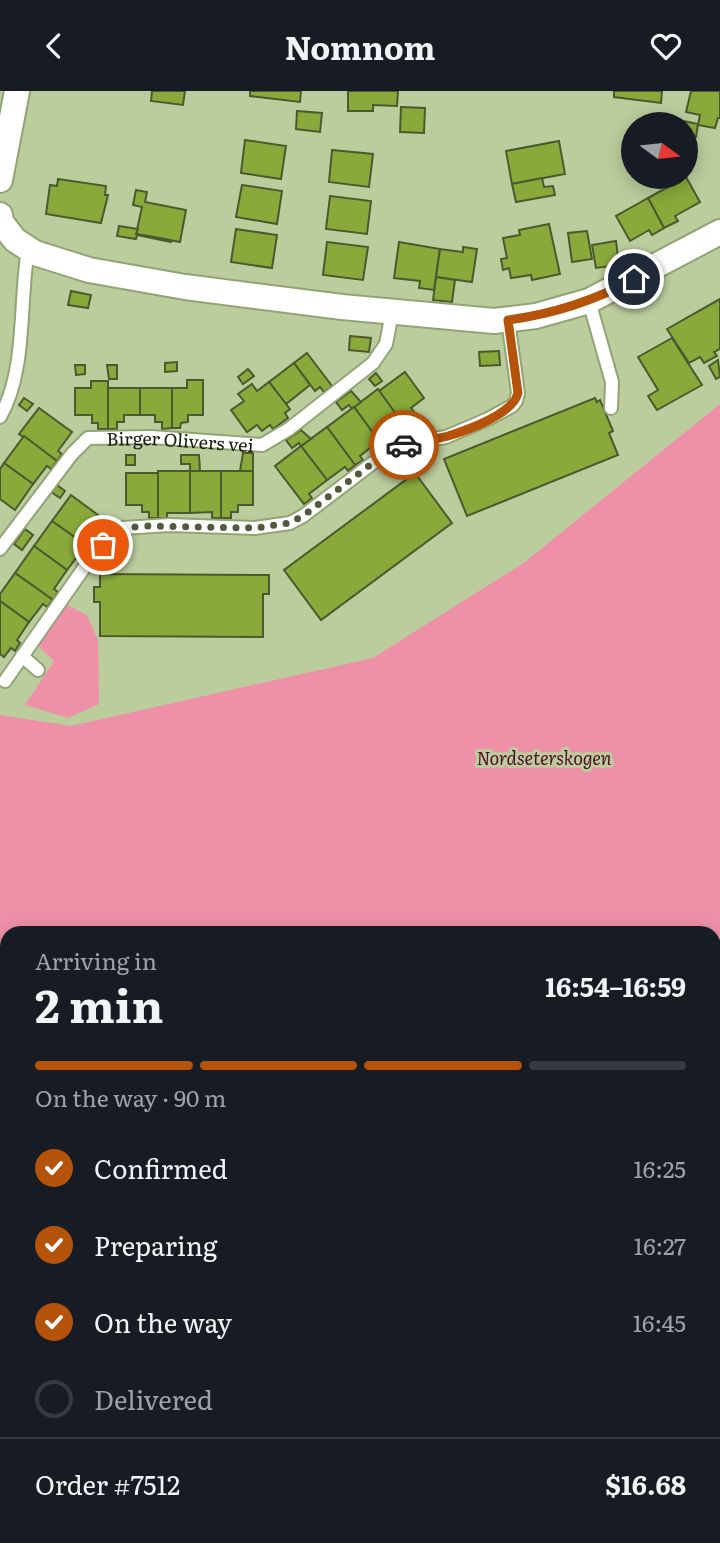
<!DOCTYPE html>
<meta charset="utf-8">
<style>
body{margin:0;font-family:Literata,serif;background:#20242c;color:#f1f3f6;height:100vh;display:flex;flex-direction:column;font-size:26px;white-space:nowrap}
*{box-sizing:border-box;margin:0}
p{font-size:23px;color:#9ea1a6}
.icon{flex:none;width:38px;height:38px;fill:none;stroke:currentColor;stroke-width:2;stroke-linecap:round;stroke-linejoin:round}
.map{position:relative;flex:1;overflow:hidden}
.details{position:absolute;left:0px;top:835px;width:721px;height:618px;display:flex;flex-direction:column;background:#171b24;border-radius:21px 21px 0 0;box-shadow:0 4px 18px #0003}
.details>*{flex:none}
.needle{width:46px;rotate:105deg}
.tools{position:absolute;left:621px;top:21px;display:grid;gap:14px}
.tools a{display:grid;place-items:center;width:77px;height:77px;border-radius:50%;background:#171b24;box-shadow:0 4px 18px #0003;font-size:35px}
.pin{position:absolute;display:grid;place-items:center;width:60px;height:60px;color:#fff;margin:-30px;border:4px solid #fff;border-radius:50%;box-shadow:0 2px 7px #0007}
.courier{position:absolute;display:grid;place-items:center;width:70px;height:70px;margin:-35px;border:5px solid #b45309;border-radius:50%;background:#fff;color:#222;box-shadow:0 2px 9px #0007}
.summary em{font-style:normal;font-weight:700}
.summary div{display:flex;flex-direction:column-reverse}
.summary{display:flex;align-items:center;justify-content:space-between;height:119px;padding:0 35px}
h1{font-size:46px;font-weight:700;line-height:52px}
.bar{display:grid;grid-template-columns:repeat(4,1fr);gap:10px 7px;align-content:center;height:84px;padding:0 35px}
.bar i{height:9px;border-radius:5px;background:#363941}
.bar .selected{background:#b45309}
.bar p{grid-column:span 4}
.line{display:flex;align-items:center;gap:18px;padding:0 35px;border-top:2px solid #363941}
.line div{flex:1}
ol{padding:0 35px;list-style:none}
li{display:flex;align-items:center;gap:21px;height:77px}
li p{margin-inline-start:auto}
li .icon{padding:7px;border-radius:50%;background:#b45309;color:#fff;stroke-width:4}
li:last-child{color:#9ea1a6}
li i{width:38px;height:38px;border:4px solid #363941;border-radius:50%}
header{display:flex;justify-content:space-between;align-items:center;height:91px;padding:0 35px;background:#171b24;font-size:32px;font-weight:700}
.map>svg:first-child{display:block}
.green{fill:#ee91a8}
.building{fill:#89aa3a;stroke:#4b5a2e;stroke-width:2}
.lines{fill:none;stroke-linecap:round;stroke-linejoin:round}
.service-casing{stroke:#92a375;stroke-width:16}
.minor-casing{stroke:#92a375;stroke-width:28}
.service{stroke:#fff;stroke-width:12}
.minor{stroke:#fff;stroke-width:24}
.done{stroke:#505a3d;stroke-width:7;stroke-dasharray:0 12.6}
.route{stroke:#b45309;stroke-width:9}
.labels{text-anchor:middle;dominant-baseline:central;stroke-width:6;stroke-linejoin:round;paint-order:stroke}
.street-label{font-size:18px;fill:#161c0a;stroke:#bbcd9d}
.park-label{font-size:18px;font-style:italic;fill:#530b26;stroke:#bbcd9d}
</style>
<header><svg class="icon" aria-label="back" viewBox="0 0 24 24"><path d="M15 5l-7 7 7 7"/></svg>Nomnom<svg class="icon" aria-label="heart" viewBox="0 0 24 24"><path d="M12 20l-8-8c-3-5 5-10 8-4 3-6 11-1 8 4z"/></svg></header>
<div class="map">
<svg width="720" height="1452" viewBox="0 0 720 1452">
<rect width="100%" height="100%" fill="#bbcd9d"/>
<g class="green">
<polygon points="720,313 720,954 714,954 714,842 7,842 7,935 0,934 0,624 71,635 373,567 525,471"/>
<polygon points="67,514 87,524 98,549 99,613 68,627 25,614 54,570 38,555"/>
</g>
<g class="building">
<polygon points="152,0 185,0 183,14 151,10"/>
<polygon points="250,0 301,0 300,11 250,5"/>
<polygon points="348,0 398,0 397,15 373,14 373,20 348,20"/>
<polygon points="614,0 662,0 661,12 614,6"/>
<polygon points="691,0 720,0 720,27 718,27 715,37 698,34 700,24 686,21"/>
<polygon points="401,16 425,17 424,42 400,41"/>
<polygon points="297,20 322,22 320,41 296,38"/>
<polygon points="674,28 698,33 696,46 686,44 686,33 673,33"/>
<polygon points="245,49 286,55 281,88 241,82"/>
<polygon points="559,50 565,83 512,93 506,60"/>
<polygon points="332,59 373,63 369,96 329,91"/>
<polygon points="686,86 700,111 675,125 678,130 664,137 648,107"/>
<polygon points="542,87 544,96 553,95 555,104 516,111 512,93"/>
<polygon points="58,88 106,95 105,104 108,104 101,132 46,123 50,94 57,95"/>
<polygon points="242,94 282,100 277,133 236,126"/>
<polygon points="136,99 147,101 145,111 186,119 180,151 136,143 142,116 133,114"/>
<polygon points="330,105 371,110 367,143 326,138"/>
<polygon points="648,107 664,137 652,144 649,139 630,150 616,125"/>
<polygon points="549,133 560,183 532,189 531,184 511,187 509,177 503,179 501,168 507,167 503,147 520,144 519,139"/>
<polygon points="119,135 138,138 136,143 171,149 171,151 137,144 136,148 117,145"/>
<polygon points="236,138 277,144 272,177 231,171"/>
<polygon points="587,140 592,168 572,171 568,142"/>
<polygon points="616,150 619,174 596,177 592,154"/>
<polygon points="327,151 368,156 363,189 323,184"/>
<polygon points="399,151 440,158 434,199 419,197 420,190 394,187"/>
<polygon points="463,156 477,158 472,191 436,186 440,158 463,161"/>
<polygon points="436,186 455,189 452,211 433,209"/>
<polygon points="71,200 91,204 88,217 68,214"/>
<polygon points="720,208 720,258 714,261 717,265 704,272 700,266 689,272 667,238"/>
<polygon points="350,245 371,247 369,261 349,259"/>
<polygon points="672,247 702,294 657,319 648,305 658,299 638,266"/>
<polygon points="499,260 500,274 480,275 479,261"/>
<polygon points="307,262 332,295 324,301 320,296 315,300 294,272"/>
<polygon points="718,269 720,286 716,288 709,275"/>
<polygon points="177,271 177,280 165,281 165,272"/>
<polygon points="294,272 310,294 286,313 269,291"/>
<polygon points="75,274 85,274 85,283 76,284"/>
<polygon points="107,274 117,274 117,288 109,288"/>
<polygon points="248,278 254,285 243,293 238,286"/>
<polygon points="405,281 424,307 411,317 415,322 410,327 413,331 406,337 379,300"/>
<polygon points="376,282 382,290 375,295 369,288"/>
<polygon points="187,289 203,289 203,324 188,324 188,331 181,332 180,337 172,337 172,297 187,297"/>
<polygon points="91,290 108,290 108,338 98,338 98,332 92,332 92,324 75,324 75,297 91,297"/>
<polygon points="269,291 290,318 285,322 288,327 273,338 270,334 262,340 257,334 247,341 231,319 244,310 238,303 252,293 257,300"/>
<polygon points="108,297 140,297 140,324 124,324 124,331 117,331 117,338 108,338"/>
<polygon points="140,297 172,297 172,337 162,338 162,331 155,331 155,324 140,324"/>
<polygon points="378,298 406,337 398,343 395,338 379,350 354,316"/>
<polygon points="351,300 361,311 352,318 349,314 342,319 336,311"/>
<polygon points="24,307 33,313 27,320 19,314"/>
<polygon points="595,307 597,311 600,309 613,340 609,342 618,364 467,425 444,368"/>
<polygon points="354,316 379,350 360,365 363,369 355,374 327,336"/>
<polygon points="39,317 72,341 58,360 62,363 57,370 19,343"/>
<polygon points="327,336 355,374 348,380 345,376 327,389 301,355"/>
<polygon points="301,339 311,348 301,355 299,352 292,357 286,349"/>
<polygon points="24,345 57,370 51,378 47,375 33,393 4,372"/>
<polygon points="301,355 327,389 309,403 312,407 304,413 275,375"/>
<polygon points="243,362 253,362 253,380 240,380"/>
<rect x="126" y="364" width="9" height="10"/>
<polygon points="181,364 199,364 200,380 190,380 190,373 181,373"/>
<polygon points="4,372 33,393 15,419 0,408 0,378"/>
<polygon points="158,380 190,380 190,422 167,422 167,427 158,427"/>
<polygon points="190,380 221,380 221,427 212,427 212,421 190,422"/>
<polygon points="221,380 253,380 253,414 238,414 238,421 231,421 231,427 221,427"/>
<polygon points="126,382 158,382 158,427 149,427 149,421 142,421 142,414 126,414"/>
<polygon points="415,382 452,432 321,529 284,479"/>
<polygon points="57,394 65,400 60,407 51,401"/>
<polygon points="71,404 98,424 89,436 95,441 90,447 95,450 90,457 52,430"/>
<polygon points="52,430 90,457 84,465 80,462 67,479 34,455"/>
<polygon points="25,438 33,444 22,459 14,453"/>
<polygon points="34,455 67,479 54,498 58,501 53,509 15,482"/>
<polygon points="15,482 53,509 47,516 43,513 29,531 0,510 0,503"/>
<polygon points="100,483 269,484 269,503 263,503 263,546 100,545 100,511 94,511 94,496 100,496"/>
<polygon points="0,510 29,531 17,549 20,552 15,560 11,557 4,566 0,563"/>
<rect x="714" y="995" width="6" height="30"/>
<rect x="714" y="1069" width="6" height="34"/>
<polygon points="7,1174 7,1198 0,1200 0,1176"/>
<polygon points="715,1267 720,1267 720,1309 714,1309"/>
<polygon points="2,1278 7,1295 7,1323 0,1325 0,1279"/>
<rect x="714" y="1335" width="6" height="26"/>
<polygon points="714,1385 720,1387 720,1401 716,1401 716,1423 714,1423"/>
<polygon points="0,1430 7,1434 7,1446 29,1446 33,1448 31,1452 0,1452"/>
</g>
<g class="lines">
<g class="service-casing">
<g id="service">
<polyline points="589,210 612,291 611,317"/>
<path d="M 0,326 C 27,279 19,210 28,158"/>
<path id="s1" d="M 0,458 L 72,363 L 88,347 L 151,346 L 262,354 L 289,338 L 373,272 L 386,253 L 392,222"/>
<polyline points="22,565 38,579"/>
<polyline points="5,590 86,474 112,444 123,437 169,434 255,437 290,432 303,425 382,365 404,353 446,346 488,328 512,315 516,310 518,302 508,229"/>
<polyline points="250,1446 269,1446"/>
</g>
</g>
<g class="minor-casing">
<g id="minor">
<polyline points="0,89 17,0"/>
<polyline points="0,124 1,131 15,149 35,162 89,179 185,196 342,216 494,230 536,225 589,210 720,141"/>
<polyline points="714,1213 720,1213"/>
<polyline points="0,1225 7,1224"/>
<polyline points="66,1452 69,1446"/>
</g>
</g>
<use href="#service" class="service"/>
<use href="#minor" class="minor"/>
</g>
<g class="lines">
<path class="done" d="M 103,454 C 115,441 124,437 142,435 L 256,437 L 289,432 L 303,425 L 382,365 L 404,354"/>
<path class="route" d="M 404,354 C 418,350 434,349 448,345 C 468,339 513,323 518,302 L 508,229 C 553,223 594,210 634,188"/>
</g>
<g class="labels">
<g class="street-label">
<text stroke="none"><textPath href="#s1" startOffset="234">Birger Olivers vei</textPath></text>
</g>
<g class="park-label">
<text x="544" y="666">Nordseterskogen</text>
</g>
</g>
</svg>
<div class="tools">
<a><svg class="needle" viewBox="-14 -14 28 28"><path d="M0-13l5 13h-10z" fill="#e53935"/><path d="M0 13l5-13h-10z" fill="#9ea1a6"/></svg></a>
</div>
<div class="pin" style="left:103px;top:454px;background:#ea580c"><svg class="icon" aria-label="bag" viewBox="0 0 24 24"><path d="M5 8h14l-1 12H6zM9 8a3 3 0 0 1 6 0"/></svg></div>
<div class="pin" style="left:634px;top:188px;background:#1f2937"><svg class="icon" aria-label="home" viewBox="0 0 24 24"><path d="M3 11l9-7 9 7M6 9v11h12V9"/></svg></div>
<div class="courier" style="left:404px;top:354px"><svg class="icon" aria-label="car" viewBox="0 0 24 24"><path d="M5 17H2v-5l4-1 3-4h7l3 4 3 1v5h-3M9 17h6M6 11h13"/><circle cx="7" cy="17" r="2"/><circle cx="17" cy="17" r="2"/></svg></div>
<section class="details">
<div class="summary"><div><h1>2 min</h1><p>Arriving in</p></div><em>16:54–16:59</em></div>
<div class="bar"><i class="selected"></i><i class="selected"></i><i class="selected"></i><i></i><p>On the way · 90 m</p></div>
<ol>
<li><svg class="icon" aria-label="check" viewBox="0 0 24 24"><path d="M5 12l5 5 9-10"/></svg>Confirmed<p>16:25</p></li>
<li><svg class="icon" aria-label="check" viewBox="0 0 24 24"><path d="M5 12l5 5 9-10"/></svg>Preparing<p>16:27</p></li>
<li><svg class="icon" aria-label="check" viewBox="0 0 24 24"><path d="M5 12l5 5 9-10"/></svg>On the way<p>16:45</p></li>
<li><i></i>Delivered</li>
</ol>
<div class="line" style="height:91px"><div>Order #7512</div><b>$16.68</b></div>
</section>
</div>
